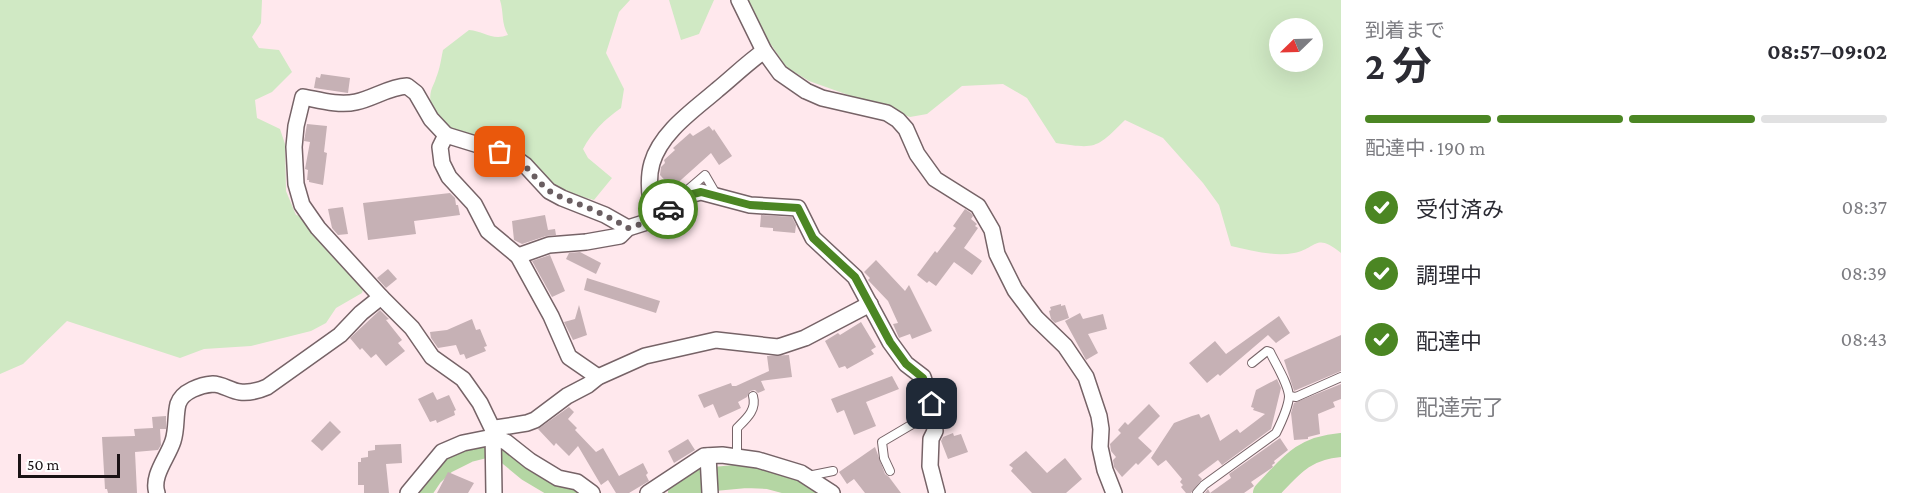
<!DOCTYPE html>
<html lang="ja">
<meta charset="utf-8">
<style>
body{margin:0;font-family:"Crimson Pro","Noto Sans JP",serif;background:#f7f7f7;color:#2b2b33;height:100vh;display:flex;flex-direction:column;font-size:22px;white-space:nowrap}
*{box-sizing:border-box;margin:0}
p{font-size:20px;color:#7c7c81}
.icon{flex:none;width:33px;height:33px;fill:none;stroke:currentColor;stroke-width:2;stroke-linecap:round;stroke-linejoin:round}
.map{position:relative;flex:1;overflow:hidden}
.side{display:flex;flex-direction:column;background:#fff;width:570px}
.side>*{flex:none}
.needle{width:39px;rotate:247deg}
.buttons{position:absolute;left:1269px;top:18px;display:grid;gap:12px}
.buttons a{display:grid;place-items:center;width:54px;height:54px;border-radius:50%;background:#fff;box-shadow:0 6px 24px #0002;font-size:30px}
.scale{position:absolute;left:18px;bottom:15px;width:102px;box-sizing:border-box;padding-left:6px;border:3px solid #1a1315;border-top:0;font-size:16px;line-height:21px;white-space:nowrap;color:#1a1315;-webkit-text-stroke:4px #fff;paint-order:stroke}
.pin{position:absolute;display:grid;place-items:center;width:51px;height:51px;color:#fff;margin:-26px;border-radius:12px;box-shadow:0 3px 9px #0006}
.courier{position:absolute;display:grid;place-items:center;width:60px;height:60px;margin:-30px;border:4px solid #4b8623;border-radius:50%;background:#fff;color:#222;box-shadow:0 2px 8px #0007}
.overview em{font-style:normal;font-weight:700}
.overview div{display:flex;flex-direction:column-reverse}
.overview{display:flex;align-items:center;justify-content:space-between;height:102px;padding:0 24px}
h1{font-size:39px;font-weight:700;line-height:45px}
.bar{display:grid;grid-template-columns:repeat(4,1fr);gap:9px 6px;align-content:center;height:72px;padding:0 24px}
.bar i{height:8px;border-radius:4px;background:#e1e1e2}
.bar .on{background:#4b8623}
.bar p{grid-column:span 4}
ol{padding:0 24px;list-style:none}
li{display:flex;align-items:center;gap:18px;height:66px}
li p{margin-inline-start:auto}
li .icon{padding:6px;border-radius:50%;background:#4b8623;color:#fff;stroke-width:4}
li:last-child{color:#7c7c81}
li i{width:33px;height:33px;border:3px solid #e1e1e2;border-radius:50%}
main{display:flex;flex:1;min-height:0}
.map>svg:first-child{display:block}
.green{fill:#d0e9c4;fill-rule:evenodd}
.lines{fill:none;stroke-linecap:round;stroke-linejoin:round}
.river{stroke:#b4d6a3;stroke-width:24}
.building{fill:#c6b1b5}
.lane-casing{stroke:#766367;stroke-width:10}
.street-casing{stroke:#766367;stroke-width:18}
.lane{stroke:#fff;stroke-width:8}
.street{stroke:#fff;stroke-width:15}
.done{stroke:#6a5e61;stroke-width:6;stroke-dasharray:0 10.8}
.route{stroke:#4b8623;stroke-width:8}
</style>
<main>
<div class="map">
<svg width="1341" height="493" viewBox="0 0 1341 493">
<rect width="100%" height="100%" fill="#ffe8ed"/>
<g class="green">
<polygon points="0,0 262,0 261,23 252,37 259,48 279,50 292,72 272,92 255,100 257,118 280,129 285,144 286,191 296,215 312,218 366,279 362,293 336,308 326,323 311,331 251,346 204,349 180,358 67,321 23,364 0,374"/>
<path d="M 500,0 L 630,0 L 619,12 L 606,53 L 624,89 L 621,108 C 605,119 592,132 583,149 L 588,158 L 612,178 L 594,200 L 560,191 L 463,133 C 446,127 426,112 431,91 C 432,87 435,82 436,78 C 440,69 441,59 443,50 L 469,30 C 484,31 492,41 508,35 C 501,23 504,13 500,0 Z"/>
<polygon points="669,0 714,0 699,34 681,40"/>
<path d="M 746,0 L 1341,0 L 1341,253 C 1315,232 1318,248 1294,253 C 1273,257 1251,250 1231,246 L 1219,205 L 1203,183 L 1163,138 L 1125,120 C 1096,149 1096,149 1056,143 L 1027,98 L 1003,84 L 962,86 L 927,114 L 910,117 L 809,81 L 786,67 L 753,18 ZM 1280,28 L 1312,28 L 1312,62 L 1280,62 Z"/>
</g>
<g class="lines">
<g class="river">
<polyline points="419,493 431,475 445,462 469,450 485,446 506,451 529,470 568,493"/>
<polyline points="680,493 703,480 746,476 768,477 791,483 807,493"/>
<path d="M 1265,493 C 1290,467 1302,448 1341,445"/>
</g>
</g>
<g class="building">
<polygon points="321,74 350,78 348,93 314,88 316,77 320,78"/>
<polygon points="307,124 327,126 324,152 327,153 323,185 309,182 309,180 307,180 308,170 305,169 310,142 304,141"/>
<polygon points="709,126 713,131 714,129 732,156 719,165 711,153 672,188 660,175 661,167 665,163 664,160 675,150 673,148 690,133 693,136"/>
<polygon points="450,193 455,198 456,205 458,205 460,215 414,221 416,234 368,240 363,203"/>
<polygon points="343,207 348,234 338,235 332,228 328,209"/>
<polygon points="965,209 971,213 973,216 971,219 977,224 975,226 978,228 964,248 982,261 972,275 954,262 936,286 929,281 927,283 917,275 935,251 937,253 953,232 956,228 953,226"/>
<polygon points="545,215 548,230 555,229 556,235 546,236 522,244 514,240 512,221"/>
<polygon points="761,215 792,217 796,225 795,233 773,231 773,228 760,227"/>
<polygon points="580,252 601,263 596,274 566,259 569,253"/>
<polygon points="550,255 565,291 552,297 532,261"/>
<polygon points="876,260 905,291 909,285 932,331 912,339 910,334 899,338 893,324 898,323 888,301 868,280 870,278 864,272"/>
<polygon points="388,269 397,279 386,288 377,278"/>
<polygon points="587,278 660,301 656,313 584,290"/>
<polygon points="1061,304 1061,306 1065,305 1069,318 1055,323 1051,319 1049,311 1051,310 1050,307"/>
<polygon points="579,305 587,335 573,340 564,322 575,319"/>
<polygon points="380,310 389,319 386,320 402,340 398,343 405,351 386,366 376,354 371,358 362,348 360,350 350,338"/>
<polygon points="1080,313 1083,319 1103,314 1107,329 1088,334 1098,353 1086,360 1065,321"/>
<polygon points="1279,316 1290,333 1276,343 1268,335 1220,376 1218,374 1207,383 1189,363 1215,341 1226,354"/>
<polygon points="472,319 476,330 480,329 487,346 484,347 486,351 466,359 464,354 460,355 456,345 438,348 431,338 430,332 447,330"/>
<polygon points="861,322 876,347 871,350 874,354 847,369 845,366 839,368 825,341 838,333 840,335"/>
<polygon points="1341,335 1341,371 1294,391 1284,360"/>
<polygon points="789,355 792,377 761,381 765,390 758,393 755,390 750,391 747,397 738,402 741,408 719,418 713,404 704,408 698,395 731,383 732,386 736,386 769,371 767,356"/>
<polygon points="892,376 899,389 866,402 876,426 854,435 844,410 837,413 831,399"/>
<polygon points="1277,379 1281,388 1271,429 1222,465 1218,460 1198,475 1202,479 1191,493 1186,493 1181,487 1183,485 1180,482 1182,479 1166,460 1158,466 1151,458 1174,423 1192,416 1199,414 1201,418 1209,414 1220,441 1237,429 1240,433 1265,414 1253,410 1254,408 1251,407 1256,390"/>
<polygon points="1341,384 1341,399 1333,402 1335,407 1318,414 1320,434 1308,437 1308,439 1294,440 1291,413 1294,403"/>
<polygon points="433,392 437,400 449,395 456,410 454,411 455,415 437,423 436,420 430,422 418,399"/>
<polygon points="1149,404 1160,416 1138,438 1152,451 1138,465 1136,463 1122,477 1114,467 1113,460 1116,457 1111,451 1110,444 1121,433 1118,430 1125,422 1128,425"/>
<polygon points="569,407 574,412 568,419 577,428 575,430 596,452 603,448 619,476 643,463 648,473 646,475 649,481 629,493 616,493 608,480 601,485 578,446 569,456 556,443 554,446 538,429"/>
<polygon points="166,416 166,429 160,429 161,445 158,450 135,452 137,493 108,493 107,489 105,489 102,437 135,436 134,429 153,428 152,417"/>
<polygon points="330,421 341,432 322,451 311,441"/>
<polygon points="953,433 954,436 961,434 968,452 948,459 941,441 943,437"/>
<polygon points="1280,438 1288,450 1274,461 1275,463 1272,465 1273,467 1251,482 1254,486 1244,493 1205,493 1208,489 1210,493 1231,478 1229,474"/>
<polygon points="688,439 695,450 674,463 668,451"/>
<polygon points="401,444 402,463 386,464 389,493 364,493 364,485 358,485 358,462 361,462 361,458 368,457 368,451 375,450 375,445"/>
<polygon points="875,447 885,474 889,477 901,493 865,493 854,479 847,484 839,472"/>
<polygon points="1026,451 1047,473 1065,458 1082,479 1066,493 1032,493 1011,471 1013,468 1009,465"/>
<polygon points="448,472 474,483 468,493 437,493"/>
</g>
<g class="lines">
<g class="lane-casing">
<g id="lane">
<polyline points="684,193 705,175 716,194"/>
<polyline points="1289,396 1296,397 1341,377"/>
<path d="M 737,457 L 737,428 C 746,419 757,410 753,396"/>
<polyline points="890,471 884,458 882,442 921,419 932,415"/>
<polyline points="808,476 833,471"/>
<path d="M 1197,493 L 1204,485 L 1276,433 C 1281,423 1288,408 1289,397 C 1289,385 1275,363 1270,352 L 1267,351 L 1252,363"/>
</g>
</g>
<g class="street-casing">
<g id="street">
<polyline points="739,0 764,51 780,73 806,91 822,98 887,113 898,120 906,129 917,154 935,179 978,206 992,230 997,254 1015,290 1036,318 1065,346 1086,377 1099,416 1101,429 1100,447 1105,470 1114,493"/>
<polyline points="446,135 511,155 525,165 549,191 562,198 605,215 628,228"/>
<path d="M 654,218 C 650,201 647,180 652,163 C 661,132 694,110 717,90 C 733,77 747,63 764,51"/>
<polyline points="518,256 549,245 586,242 620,236 628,228 647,222 689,195 701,192 750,205 798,208 813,238 855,277 890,342 906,364 923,377 932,404 935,431 931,439 930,466 937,493"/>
<path d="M 493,430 L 480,403 L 463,379 L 432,357 L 412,328 L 381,297 L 318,228 L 302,205 L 296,184 L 294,147 L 296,126 L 303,97 C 319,100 339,106 356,102 C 374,98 389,87 407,86 L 416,93 L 431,119 L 446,135 L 440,147 L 442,163 L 449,177 L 474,204 L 488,231 L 518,256 L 551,316 L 569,357 L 598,377"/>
<polyline points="708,456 710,493"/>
<path d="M 157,493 C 151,476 168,457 173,441 C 177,429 175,416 178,404 C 182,391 201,385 213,384 C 222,384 231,391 240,392 C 250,393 258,391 267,387 L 340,335 L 361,313 L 381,297"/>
<polyline points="408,493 442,452 463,443 493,437 506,442 530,461 558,478 577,482 592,493"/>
<polyline points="494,493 493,430 496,428 527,423 535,420 567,396 588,385 598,377 645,356 716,340 778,347 805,338 870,304"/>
<polyline points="648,493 704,456 722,455 758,460 801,473 832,493"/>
</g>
</g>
<use href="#lane" class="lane"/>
<use href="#street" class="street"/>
</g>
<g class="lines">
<path class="done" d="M 500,152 C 528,160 531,178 551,192 C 561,198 571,201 581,205 C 597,211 613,219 628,228 L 647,222 L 668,209"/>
<polyline class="route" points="668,209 689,195 701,192 750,205 798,208 813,238 855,277 890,342 906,364 923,378 932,404"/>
</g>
</svg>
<div class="buttons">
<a><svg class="needle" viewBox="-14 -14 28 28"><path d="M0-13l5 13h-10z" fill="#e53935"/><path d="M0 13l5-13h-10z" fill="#7c7c81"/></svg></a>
</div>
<div class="scale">50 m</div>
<div class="pin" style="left:500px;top:152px;background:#ea580c"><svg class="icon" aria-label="bag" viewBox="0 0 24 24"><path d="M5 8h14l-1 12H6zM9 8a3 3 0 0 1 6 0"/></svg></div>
<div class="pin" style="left:932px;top:404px;background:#1f2937"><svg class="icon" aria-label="home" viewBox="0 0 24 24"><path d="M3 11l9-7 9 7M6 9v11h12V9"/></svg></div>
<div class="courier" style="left:668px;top:209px"><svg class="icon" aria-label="car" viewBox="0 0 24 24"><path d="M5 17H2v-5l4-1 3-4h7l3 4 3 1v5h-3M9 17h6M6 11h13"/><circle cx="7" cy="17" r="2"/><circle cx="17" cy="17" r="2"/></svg></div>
</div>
<section class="side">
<div class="overview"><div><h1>2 分</h1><p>到着まで</p></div><em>08:57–09:02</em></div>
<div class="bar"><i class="on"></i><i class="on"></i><i class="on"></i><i></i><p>配達中 · 190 m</p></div>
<ol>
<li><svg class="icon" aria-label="check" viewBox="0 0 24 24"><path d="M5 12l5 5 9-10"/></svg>受付済み<p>08:37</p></li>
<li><svg class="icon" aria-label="check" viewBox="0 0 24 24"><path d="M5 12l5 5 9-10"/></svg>調理中<p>08:39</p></li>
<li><svg class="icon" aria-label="check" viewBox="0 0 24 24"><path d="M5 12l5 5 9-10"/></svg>配達中<p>08:43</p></li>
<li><i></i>配達完了</li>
</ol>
</section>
</main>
